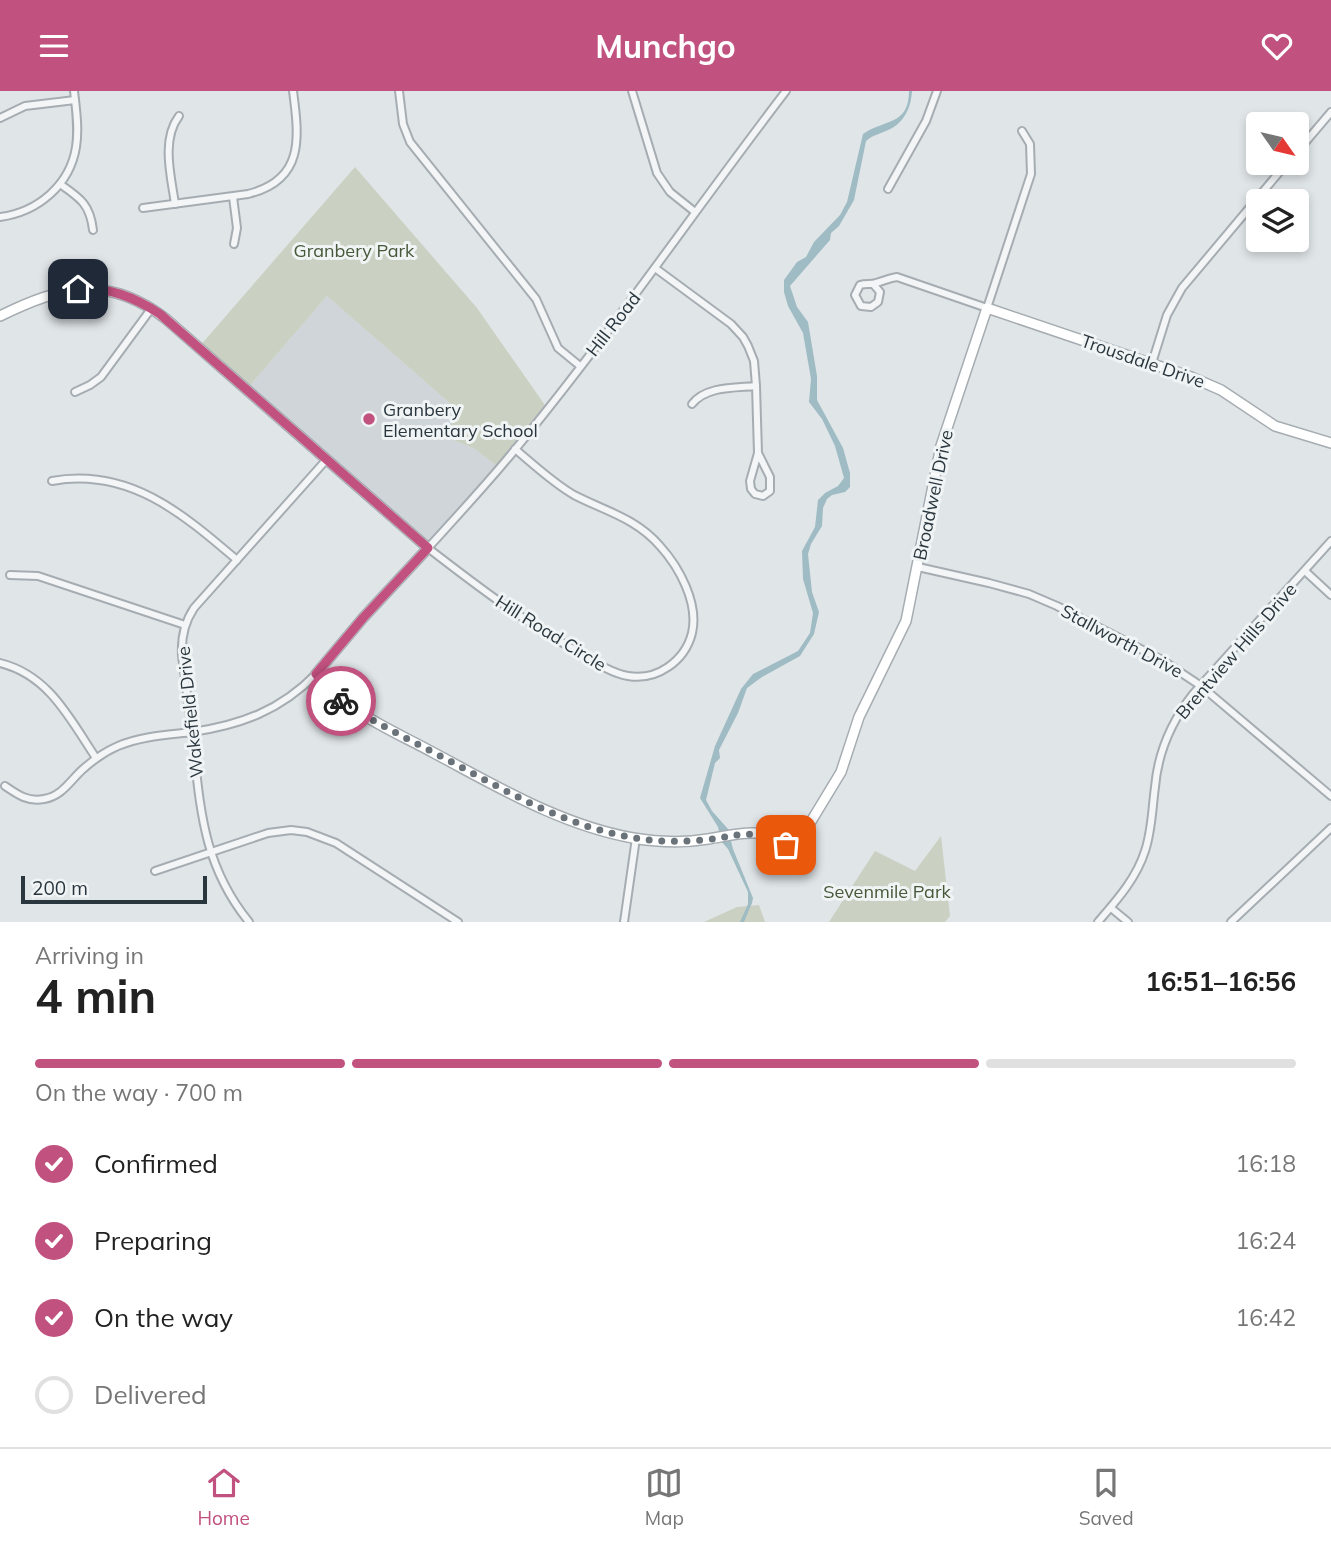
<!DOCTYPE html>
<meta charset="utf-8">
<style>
body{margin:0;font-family:Mulish,sans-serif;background:#f6f6f6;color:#222;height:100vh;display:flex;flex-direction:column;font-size:26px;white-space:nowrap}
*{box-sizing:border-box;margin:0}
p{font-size:23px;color:#767676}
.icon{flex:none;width:38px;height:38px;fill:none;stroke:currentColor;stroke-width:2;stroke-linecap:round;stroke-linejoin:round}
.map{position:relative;height:831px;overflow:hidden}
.sheet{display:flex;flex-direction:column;background:#fff;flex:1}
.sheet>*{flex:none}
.needle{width:46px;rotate:124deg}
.tools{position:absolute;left:1246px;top:21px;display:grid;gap:14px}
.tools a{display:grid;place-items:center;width:63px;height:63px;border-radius:7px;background:#fff;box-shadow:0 4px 10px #0003;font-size:35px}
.scale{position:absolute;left:21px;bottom:18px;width:186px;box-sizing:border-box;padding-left:7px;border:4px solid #2a363e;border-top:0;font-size:19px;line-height:24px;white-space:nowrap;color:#2a363e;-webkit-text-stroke:5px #f0f4f5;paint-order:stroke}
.pin{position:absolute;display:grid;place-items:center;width:60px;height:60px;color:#fff;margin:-30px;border-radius:14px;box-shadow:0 4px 10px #0006}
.courier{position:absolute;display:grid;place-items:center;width:70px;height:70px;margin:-35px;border:5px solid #c1517f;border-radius:50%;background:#fff;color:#222;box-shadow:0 2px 9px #0007}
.overview em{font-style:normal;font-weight:700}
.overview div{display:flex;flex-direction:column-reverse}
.overview{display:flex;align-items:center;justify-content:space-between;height:119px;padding:0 35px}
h1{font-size:46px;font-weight:700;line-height:52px}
.bar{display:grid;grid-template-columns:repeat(4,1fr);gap:10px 7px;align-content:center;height:84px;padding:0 35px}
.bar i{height:9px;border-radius:5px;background:#e0e0e0}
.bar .selected{background:#c1517f}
.bar p{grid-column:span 4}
ol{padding:0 35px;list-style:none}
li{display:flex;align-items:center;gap:21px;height:77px}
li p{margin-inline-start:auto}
li .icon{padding:7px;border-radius:50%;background:#c1517f;color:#fff;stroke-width:4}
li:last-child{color:#767676}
li i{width:38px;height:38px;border:4px solid #e0e0e0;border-radius:50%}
header{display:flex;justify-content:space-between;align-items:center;height:91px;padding:0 35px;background:#c1517f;color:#fff;font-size:32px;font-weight:700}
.tab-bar{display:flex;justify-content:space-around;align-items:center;height:98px;border-top:2px solid #e0e0e0;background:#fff;font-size:19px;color:#767676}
.tab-bar a{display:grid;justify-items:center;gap:4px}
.tab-bar .selected{color:#c1517f}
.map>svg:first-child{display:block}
.built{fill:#cfd5d9}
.green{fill:#cad1c2}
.water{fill:#9fbbc4}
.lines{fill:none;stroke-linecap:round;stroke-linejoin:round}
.street-casing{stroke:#a6adb2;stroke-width:10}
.secondary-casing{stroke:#a6adb2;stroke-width:12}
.street{stroke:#f3f5f6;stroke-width:6}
.secondary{stroke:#fff;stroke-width:9}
.done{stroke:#6a737a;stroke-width:7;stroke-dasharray:0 12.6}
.route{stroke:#c1517f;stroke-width:9}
.poi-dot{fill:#c1517f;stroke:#f0f4f5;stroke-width:2.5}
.labels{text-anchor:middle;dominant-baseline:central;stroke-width:6;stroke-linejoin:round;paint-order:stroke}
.park-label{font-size:18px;fill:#475839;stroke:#f0f4f5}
.street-label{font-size:18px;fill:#2a363e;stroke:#f0f4f5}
.poi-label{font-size:18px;fill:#2a363e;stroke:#f0f4f5;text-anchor:start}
</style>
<header><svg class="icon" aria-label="menu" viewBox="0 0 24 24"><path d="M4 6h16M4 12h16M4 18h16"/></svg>Munchgo<svg class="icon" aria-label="heart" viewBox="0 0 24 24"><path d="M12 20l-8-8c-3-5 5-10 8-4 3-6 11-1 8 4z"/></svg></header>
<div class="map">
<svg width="1331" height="831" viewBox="0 0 1331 831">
<rect width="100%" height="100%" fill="#e0e5e8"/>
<polygon class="built" points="327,205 461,322 453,349 473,357 500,377 428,457 247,298"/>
<g class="green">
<polygon points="355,76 477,217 547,317 500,377 473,357 453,349 446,340 461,322 327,205 247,298 199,256"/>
<polygon points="941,745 950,825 945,831 829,831 875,760 915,780"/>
<polygon points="759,814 765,831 704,831 737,816"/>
</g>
<path class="water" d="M 909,0 L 912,0 C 911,17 904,33 886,40 C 879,43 873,44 866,50 L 854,109 L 839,135 L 831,142 L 830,149 L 790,195 L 797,216 L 808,231 L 817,285 L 817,309 L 843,357 L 850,382 L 850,396 L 845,401 L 832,404 L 827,408 L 823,417 L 822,435 L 811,453 L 808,463 L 812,501 L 819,521 L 814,543 L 800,565 L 762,586 L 747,597 L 738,622 L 719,659 L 720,667 L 715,672 L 706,709 L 712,720 L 728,738 L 733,758 L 753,807 L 752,812 L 744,831 L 740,831 L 748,813 L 748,801 L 728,758 L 721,750 L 718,736 L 700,707 L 715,655 L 741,598 L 753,583 L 798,560 L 810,542 L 813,522 L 803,488 L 802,460 L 815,436 L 818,409 L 825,402 L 838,395 L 844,387 L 835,355 L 822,328 L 809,311 L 811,288 L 803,242 L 788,215 L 784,201 L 784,189 L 797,171 L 806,166 L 814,151 L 840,124 L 847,111 L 863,43 C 884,28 909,35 909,0 Z"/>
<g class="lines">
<g class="street-casing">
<g id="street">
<polyline points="399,0 403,33 410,51 536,208 558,257 580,275"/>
<polyline points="632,0 657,82 670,101 695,121"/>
<polyline points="0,27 25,15 75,9"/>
<polyline points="1297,61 1331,21"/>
<path d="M 60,93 C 80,107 90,113 93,139"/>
<polyline points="888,98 926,30 937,0"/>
<polyline points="233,106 237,137 234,153"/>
<path d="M 175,113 C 171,85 161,49 179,25"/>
<path d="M 143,117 L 248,103 C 305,89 299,46 293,0"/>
<path d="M 0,126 C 38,121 70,94 76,56 C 79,38 76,18 74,0"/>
<polyline points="655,177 731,233 743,246 748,255 754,270 756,295 758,362 750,390 751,398 755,403 763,405 770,400 770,386 758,362"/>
<path d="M 874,194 L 880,201 L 878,211 L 871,216 L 861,215 L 855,204 L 860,194 C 866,192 871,194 876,192 C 884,190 889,187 897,186 L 987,217 L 1031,83 L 1030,53 L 1022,40"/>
<polyline points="1152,272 1167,224 1182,197 1287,72"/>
<polyline points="75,301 90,294 101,286 151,218"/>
<path d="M 692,313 C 706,295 735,297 756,295"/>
<path d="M 515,358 C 534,374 553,392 574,404 C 605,420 636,427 660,455 C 679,476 699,512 692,542 C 685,570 657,590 628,585 C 611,582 595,571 580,562 C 526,532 477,495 428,457 C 457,425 486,394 513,361 C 609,245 694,120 786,0"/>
<path d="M 52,390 C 129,376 183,423 237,469"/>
<polyline points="918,476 989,492 1029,503 1057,515 1162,569 1201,595 1331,705"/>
<polyline points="1305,480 1331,504"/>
<polyline points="10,484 38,485 185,534"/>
<path d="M 0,572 C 49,584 70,628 96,667"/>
<path d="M 5,695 C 18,704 28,711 44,708 C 62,705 70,690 82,679 C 93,669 104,661 118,655 C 142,645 167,644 192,641 C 241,634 281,619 316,583"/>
<polyline points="794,753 795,779"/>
<polyline points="155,780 268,742 291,739 307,741 336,752 458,831"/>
<polyline points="1111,817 1128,831"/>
<path d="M 249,831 C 206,778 201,726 194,661 C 191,629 186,597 182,565 C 181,548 184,532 194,517 L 327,368"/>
<polyline points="624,831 636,747"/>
<path d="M 1098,831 C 1117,809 1136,788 1145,760 C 1152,739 1152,718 1155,696 C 1158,661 1171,631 1193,603 L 1331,450"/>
<polyline points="1231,831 1331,737"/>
</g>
</g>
<g class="secondary-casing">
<path id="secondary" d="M 0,225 C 61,195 108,183 166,228 L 428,457 L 363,527 L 316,583 C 345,621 394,640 434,662 C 498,696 561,734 633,747 C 657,751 684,752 708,748 C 723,746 739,741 755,742 C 768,743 777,751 789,754 L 795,753 L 801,747 L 841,681 L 859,626 L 906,530 L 941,355 L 987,217 L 1191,286 L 1221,299 L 1275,335 L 1331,352"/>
</g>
<use href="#street" class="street"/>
<use href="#secondary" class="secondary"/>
</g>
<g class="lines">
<path class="done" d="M 341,610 C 375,632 412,650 448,669 C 508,701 567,736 635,747 C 657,751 682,751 704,749 C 740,745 752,736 786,754"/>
<path class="route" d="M 78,198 C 109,196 134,206 160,223 L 428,457 L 363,527 L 316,583 L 330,600 L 341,610"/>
</g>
<circle class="poi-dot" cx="369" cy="328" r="7"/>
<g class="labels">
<g class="park-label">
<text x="354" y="159">Granbery Park</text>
<text x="887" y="800">Sevenmile Park</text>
</g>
<g class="street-label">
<text transform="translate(613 233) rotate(-52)">Hill Road</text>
<text transform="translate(1143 270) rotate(19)">Trousdale Drive</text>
<text transform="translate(933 404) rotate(-78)">Broadwell Drive</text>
<text transform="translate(551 542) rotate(32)">Hill Road Circle</text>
<text transform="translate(1122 550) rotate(28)">Stallworth Drive</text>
<text transform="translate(1236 560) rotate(-49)">Brentview Hills Drive</text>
<text transform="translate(190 621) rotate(-96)">Wakefield Drive</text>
</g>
<g class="poi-label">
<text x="383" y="318">Granbery<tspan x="383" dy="21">Elementary School</tspan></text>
</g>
</g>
</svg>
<div class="tools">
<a><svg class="needle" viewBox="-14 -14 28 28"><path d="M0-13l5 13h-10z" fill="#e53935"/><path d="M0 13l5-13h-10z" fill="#767676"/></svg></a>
<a><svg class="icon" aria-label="layers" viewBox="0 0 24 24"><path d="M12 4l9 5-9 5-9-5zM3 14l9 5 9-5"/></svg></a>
</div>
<div class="scale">200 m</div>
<div class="pin" style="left:786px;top:754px;background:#ea580c"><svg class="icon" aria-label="bag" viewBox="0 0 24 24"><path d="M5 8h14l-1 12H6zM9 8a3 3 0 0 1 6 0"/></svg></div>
<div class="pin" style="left:78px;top:198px;background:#1f2937"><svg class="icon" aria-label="home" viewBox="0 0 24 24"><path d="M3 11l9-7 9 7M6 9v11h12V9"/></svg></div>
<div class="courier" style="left:341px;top:610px"><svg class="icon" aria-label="bike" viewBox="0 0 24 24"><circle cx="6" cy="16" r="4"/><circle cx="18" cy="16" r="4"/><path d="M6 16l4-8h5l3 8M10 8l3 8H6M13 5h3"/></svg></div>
</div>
<section class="sheet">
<div class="overview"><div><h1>4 min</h1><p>Arriving in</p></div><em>16:51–16:56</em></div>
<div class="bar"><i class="selected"></i><i class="selected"></i><i class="selected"></i><i></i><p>On the way · 700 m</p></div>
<ol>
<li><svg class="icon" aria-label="check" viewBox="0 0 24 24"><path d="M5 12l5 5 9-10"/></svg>Confirmed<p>16:18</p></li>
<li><svg class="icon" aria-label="check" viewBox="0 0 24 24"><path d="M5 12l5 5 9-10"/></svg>Preparing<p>16:24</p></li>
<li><svg class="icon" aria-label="check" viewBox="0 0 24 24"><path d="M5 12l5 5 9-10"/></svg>On the way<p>16:42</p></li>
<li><i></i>Delivered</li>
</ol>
</section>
<nav class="tab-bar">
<a class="selected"><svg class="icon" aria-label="home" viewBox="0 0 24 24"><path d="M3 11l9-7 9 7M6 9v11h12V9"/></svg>Home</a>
<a><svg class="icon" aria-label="map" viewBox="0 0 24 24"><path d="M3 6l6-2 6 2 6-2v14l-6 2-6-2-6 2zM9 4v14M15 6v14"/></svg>Map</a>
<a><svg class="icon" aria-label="saved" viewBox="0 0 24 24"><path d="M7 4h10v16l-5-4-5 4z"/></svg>Saved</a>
</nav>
